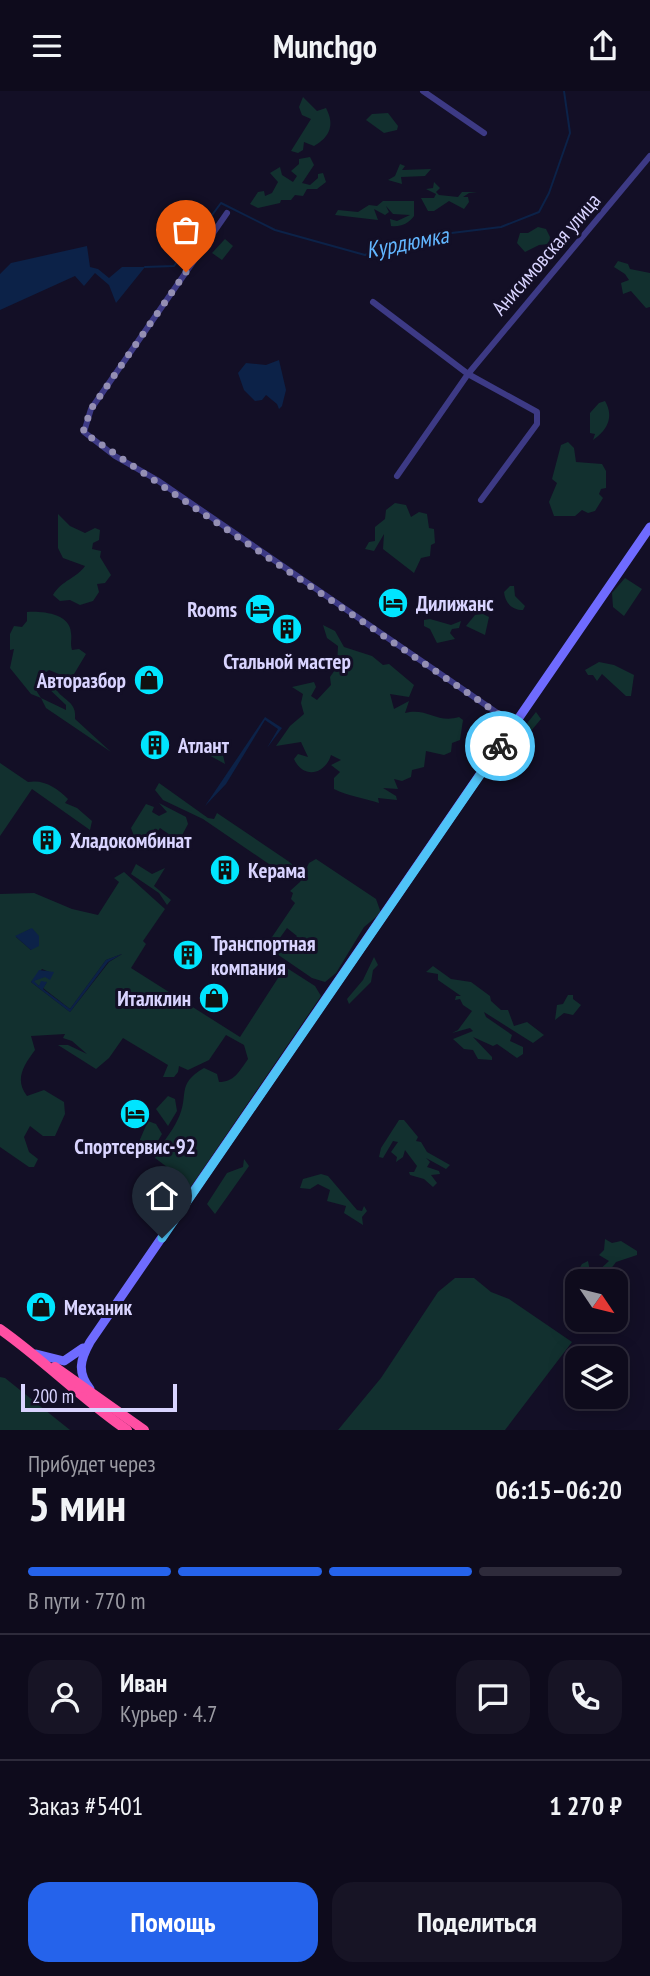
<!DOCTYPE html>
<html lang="ru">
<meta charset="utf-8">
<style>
body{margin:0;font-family:"PT Sans Narrow",sans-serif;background:#171425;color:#f1f3f6;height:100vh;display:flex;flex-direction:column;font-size:26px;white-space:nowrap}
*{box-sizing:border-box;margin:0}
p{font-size:23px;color:#9b9ba3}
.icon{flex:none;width:38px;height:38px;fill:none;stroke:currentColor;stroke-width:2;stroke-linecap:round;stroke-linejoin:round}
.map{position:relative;height:1339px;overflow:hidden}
.details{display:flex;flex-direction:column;background:#0e0b1c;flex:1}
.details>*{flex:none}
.needle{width:46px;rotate:125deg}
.fabs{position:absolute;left:565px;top:1178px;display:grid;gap:14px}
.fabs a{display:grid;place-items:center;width:63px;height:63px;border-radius:14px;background:#0e0b1c;box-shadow:0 4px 18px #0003,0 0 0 2px #2e2b3b;font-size:35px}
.scale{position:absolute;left:21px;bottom:18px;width:156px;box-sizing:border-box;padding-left:7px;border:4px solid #d9d4ff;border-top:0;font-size:19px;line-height:24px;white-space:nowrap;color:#d9d4ff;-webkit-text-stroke:5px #130f26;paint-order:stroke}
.pin{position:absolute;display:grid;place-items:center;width:60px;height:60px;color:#fff;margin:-72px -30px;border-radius:50% 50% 50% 0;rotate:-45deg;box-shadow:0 0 7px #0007}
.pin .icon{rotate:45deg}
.courier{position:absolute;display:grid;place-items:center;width:70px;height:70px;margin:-35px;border:5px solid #4fc3f7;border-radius:50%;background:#fff;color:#222;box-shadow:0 2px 9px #0007}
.summary em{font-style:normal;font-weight:700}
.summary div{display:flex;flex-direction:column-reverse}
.summary{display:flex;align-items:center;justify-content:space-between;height:119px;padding:0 28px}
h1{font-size:46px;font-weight:700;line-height:52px}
.bar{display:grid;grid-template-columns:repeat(4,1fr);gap:10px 7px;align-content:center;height:84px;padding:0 28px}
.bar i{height:9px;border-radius:5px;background:#2e2b3b}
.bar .active{background:#2563eb}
.bar p{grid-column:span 4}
.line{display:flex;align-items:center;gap:18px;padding:0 28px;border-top:2px solid #2e2b3b}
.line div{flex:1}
.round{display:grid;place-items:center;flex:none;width:74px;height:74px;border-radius:21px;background:#171425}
.action{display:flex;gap:14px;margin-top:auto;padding:14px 28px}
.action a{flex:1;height:80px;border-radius:21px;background:#2563eb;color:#fff;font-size:28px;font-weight:700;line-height:80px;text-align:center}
.action a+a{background:#171425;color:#f1f3f6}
header{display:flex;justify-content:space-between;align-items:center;height:91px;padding:0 28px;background:#0e0b1c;font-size:32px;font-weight:700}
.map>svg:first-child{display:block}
.green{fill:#12302f;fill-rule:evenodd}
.water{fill:#0c2248}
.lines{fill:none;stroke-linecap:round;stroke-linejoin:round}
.stream{stroke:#0c2248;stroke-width:2}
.street{stroke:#3d3a85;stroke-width:6}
.secondary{stroke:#6f6bff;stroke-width:9}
.highway{stroke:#ff4fa3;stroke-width:10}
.done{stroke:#948fb3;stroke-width:7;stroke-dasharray:0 12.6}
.route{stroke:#4fc3f7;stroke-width:9}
.labels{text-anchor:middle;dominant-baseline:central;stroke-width:6;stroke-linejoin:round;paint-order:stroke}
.street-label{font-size:21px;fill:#d9d4ff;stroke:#130f26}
.poi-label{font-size:21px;font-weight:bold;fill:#d9d4ff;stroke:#130f26;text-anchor:start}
.water-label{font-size:23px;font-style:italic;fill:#62b6ff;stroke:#130f26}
</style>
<header><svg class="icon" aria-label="menu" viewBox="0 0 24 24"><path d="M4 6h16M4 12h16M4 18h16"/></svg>Munchgo<svg class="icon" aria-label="share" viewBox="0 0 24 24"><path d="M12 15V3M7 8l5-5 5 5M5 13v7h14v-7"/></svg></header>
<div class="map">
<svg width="650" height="1339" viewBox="0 0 650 1339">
<rect width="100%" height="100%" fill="#130f26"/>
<g class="green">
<path d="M 303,6 L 317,20 L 326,17 C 335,34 330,46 314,55 L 304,51 L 303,59 L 298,62 L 291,60 L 311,28 L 302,24 L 299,16 Z"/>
<polygon points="388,22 398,35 397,39 384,42 366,29 372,23"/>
<polygon points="310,66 314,74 302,92 310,94 318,87 318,83 323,82 326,91 317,98 307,98 303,105 295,104 291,109 281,109 280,112 258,117 250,113 258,101 264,100 265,105 272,102 278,91 270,82 280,76 282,84 293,91 297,85 291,80 299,73 299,68"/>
<polygon points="400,73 405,75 402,79 431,78 425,85 401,86 402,93 388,89 395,85"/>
<polygon points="434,91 440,97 436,101 439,104 458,106 462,101 477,101 469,102 463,106 468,106 469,111 464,118 449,110 434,120 428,120 421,107 434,107 436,103 426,98 433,97"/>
<path d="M 383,110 L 414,110 L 414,125 C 408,133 401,136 391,135 L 390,128 L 397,130 L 410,124 L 393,123 L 386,115 L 389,121 L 385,124 L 374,118 L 378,129 L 335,124 L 338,119 L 358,121 L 369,114 L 377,115 Z"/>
<polygon points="538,136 546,138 550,146 549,153 539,154 525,161 517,152 520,142 528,142"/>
<polygon points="225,148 233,155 222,169 212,162"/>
<polygon points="618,170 628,173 630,178 650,182 650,216 646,217 631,200 623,203 621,192 629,189 625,183 614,176"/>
<path d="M 605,310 C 615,327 606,340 593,349 L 595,343 L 590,342 L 590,322 L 599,312 Z"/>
<polygon points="568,351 574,357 576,371 602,373 606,380 606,397 601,398 599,403 603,407 595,420 588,422 582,419 575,425 554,425 549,411 557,392 552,388 561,354"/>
<polygon points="395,412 406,414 411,426 419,421 427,423 429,437 434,438 435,452 431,454 430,465 421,467 414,482 383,458 384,443 374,460 365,458 369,451 375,450 375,436 385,428 386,419"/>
<path d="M 58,423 L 70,435 L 85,442 L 95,437 L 100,439 L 99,449 L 93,452 L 92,458 L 101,460 L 100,466 L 111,484 L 105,492 L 97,493 L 99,501 L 93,510 L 80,514 L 70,509 L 60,510 L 53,504 C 62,489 77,487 85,475 L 63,467 L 58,457 Z"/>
<polygon points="625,487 642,498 624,525 613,516 612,502"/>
<path d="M 510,495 L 514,495 L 515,505 L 525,515 L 523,519 C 512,519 505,512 504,501 Z"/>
<path d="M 27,521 C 41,520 70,522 71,542 C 72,548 70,552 72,559 L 79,558 L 86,563 L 71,588 L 49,579 L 38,587 L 38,593 L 34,596 L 41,607 L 66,619 L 66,614 L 46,595 L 55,597 C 63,610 77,610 75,628 L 111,661 L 46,617 L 41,607 L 31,603 L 10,577 L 14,558 L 10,559 L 10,543 L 14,535 L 22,536 L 27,530 Z"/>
<polygon points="483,523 489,526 485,544 466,535 475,524"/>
<polygon points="430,528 451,534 461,530 459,537 452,538 450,542 455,548 437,552 430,538 424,535 424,529"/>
<path d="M 323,534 L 335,540 L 344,556 L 372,565 L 383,574 L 389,573 L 414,594 L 409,606 L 390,603 L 394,618 L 409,610 L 405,622 C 427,616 437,633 459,626 L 463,629 L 460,649 L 452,652 L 451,661 L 444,664 L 426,660 L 424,676 L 412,679 L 411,686 L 402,690 L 394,688 L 398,698 L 383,697 L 396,705 L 397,709 L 378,707 L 379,712 C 364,707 348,705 334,698 L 334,687 L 340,681 L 331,674 L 341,669 L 331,664 C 325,684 303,688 294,668 L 298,663 L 308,666 L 301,651 L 276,655 L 290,635 L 304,623 L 301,612 L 303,603 L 292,596 L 314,591 L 316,596 L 311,605 L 317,609 L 331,594 L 330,586 L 337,576 L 338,555 L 327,547 Z"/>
<polygon points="599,571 614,574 634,584 631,605 626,605 602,583 597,590 593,584 588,584 585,579"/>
<polygon points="536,621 541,628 526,646 530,651 528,654 517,645"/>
<polygon points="218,653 231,653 222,660 225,673 207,663 215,662 214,656"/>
<path d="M 0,672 L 28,691 C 44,688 57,697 68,708 L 65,712 L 77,717 L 92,730 L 90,739 L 32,698 L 0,745 Z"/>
<polygon points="159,692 208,727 214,728 217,722 288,770 295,776 288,779 296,780 288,784 282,782 203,728 163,709 155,699"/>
<polygon points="159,712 186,726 188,733 179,750 160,737 148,754 134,745 131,737 146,713 154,716 152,721 159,725 167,721"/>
<polygon points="316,768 376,808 381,822 364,836 336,882 325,891 312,887 277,863 279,860 284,862 297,845 287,837 274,855 276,859 266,855 295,812 291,808 293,802 290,800 300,791 309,772"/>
<polygon points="136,773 152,783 165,777 154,795 171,809 167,814 159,802 131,783"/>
<path d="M 124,781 L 165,818 L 143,850 L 146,853 L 131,877 L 240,946 L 280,884 L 275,879 L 279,872 L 315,895 L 321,905 L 184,1106 L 175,1114 L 156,1100 L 155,1096 L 167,1076 L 155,1067 C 160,1053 172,1042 178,1028 C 190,1004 175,994 204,977 L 217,983 L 219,991 C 234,991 239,981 248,968 L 244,954 L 226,944 L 209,969 L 188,979 L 179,975 L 178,981 L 174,986 L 163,986 L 168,974 L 123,947 L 109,967 L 96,978 L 58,954 L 68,954 L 87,963 L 72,950 L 63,947 L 65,943 L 31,945 L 35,959 C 24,974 14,988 27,1005 L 44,999 L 64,1011 L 65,1023 L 55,1045 L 43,1045 L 30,1035 L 24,1046 L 29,1061 L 38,1068 L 34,1076 L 29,1076 L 0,1056 L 0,803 L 34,802 L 72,818 L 98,824 L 119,791 L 114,787 ZM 30,838 L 38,849 L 31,859 L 16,846 ZM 122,863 L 109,871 L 70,921 L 31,891 L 42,878 L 49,881 L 33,890 L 40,896 L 47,891 L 43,897 L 70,918 L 106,869 Z"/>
<polygon points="374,866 378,874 373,879 371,891 349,913 347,908 363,889"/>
<polygon points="433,875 451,888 471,891 490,905 491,910 501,919 508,919 514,935 527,931 544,944 533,952 484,921 486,926 512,944 510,950 523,956 523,963 517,967 497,953 493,955 473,946 492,966 492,969 478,968 473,959 464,958 453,948 473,940 470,937 452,942 458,939 472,920 463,914 460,908 455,909 456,905 461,905 438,889 438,883 426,881"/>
<polygon points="568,904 573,904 573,908 581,914 573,924 564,922 555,929 557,914 563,913"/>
<polygon points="168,1005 175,1008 177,1020 168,1035 156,1018"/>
<polygon points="399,1029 404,1029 418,1046 416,1050 421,1051 427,1061 450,1074 446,1078 426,1067 430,1071 427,1076 439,1080 440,1083 431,1084 437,1092 433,1096 424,1088 410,1084 409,1081 414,1081 417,1075 405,1059 403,1066 396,1071 397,1066 391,1061 398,1051 393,1050 383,1067 379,1066 381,1057"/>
<polygon points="148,1030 156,1033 162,1043 149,1065 138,1053"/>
<polygon points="244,1068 249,1075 215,1123 207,1113 227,1082 243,1076"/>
<polygon points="321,1083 328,1085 357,1119 362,1120 364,1115 367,1120 362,1126 363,1134 344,1122 346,1115 327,1110 330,1099 318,1093 310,1098 300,1097 303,1088"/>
<polygon points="605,1148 612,1152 621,1150 637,1160 637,1164 616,1171 610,1179 613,1188 603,1185 600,1190 578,1190 575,1185 582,1173 588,1170 590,1180 594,1184 609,1170 599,1164 604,1159"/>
<polygon points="455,1187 474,1187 491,1201 509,1208 572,1251 505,1339 338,1339 381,1287 438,1201"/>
<polygon points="0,1286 5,1287 70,1339 0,1339"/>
</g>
<g class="water">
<polygon points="87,155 90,176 98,178 109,187 122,176 145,176 116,212 109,194 95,182 84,195 75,185 0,219 0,183 11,172"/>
<polygon points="279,269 286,299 282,315 279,318 277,313 266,304 262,309 255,310 244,299 238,282 246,272 266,274"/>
<polygon points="265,626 282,637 267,657 278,638 265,629 226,693 205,715"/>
<polygon points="32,837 39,845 39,855 31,859 15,845"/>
<polygon points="122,863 108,871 70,921 31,891 39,879 54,881 50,889 45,886 34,890 39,895 41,890 47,891 43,898 70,918 106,869"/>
</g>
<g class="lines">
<polyline class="stream" points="145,176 174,175 221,112 275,139 365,164 402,148 501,136 539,121 549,102 570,42 564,0"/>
<g class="street">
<polyline points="423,0 484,42"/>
<polyline points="227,122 91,318 84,341 115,365 157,389 515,634"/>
<polyline points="373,211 468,283 537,321 537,333 481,409"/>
<polyline points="397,385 468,283 650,65"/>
</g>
<g class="secondary">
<polyline points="36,1263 64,1270 83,1257"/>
<path d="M 90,1298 C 77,1281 80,1269 90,1251 L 650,436"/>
</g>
<g class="highway">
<path d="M 0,1238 C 44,1269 82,1308 127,1339"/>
<polyline points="55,1276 144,1339"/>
</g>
</g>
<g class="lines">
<polyline class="done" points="186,181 91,318 83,341 515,634 500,655"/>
<polyline class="route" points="162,1147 500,655"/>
</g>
<defs>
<g id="hotel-disc" transform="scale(1.575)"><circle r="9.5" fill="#00e5ff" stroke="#130f26"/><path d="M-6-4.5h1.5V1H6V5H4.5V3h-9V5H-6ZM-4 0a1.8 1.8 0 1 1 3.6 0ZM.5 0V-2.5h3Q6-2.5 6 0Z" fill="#111"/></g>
<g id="building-disc" transform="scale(1.575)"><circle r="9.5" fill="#00e5ff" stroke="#130f26"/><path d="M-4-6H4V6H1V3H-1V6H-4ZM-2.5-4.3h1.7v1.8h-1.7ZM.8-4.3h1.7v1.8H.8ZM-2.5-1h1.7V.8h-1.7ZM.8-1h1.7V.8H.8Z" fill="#111"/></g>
<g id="shop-disc" transform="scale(1.575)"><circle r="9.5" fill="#00e5ff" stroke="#130f26"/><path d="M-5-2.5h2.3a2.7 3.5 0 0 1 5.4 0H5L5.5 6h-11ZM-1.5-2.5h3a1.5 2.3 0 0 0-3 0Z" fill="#111"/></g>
</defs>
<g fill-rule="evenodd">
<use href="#hotel-disc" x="393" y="512"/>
<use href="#hotel-disc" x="260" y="518"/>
<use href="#building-disc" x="287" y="538"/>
<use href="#shop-disc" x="149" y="589"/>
<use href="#building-disc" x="155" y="654"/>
<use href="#building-disc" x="47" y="749"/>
<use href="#building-disc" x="225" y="779"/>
<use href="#building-disc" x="188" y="864"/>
<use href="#shop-disc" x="214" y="907"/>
<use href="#hotel-disc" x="135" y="1023"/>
<use href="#shop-disc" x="41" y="1216"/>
</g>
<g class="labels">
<g class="street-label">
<text transform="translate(546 163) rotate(-49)">Анисимовская улица</text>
</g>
<g class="poi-label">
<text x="416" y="512">Дилижанс</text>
<text x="237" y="518" text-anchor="end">Rooms</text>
<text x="287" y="570" text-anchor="middle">Стальной мастер</text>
<text x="126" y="589" text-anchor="end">Авторазбор</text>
<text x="178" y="654">Атлант</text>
<text x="70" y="749">Хладокомбинат</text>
<text x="248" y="779">Керама</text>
<text x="211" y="852">Транспортная<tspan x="211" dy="24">компания</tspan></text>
<text x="191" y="907" text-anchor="end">Италклин</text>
<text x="135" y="1055" text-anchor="middle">Спортсервис-92</text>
<text x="64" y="1216">Механик</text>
</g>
<g class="water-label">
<text transform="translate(407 151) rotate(-11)">Курдюмка</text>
</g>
</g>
</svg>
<div class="fabs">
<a><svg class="needle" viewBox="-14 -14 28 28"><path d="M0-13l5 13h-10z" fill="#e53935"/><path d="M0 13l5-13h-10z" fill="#9b9ba3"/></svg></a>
<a><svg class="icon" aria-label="layers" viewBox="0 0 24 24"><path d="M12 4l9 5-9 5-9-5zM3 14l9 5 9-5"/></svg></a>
</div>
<div class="scale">200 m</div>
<div class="pin" style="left:186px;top:181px;background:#ea580c"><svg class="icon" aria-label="bag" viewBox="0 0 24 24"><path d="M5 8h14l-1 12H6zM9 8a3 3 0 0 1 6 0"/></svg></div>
<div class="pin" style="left:162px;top:1147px;background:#1f2937"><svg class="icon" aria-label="home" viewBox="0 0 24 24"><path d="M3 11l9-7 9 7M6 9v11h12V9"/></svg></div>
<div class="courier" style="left:500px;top:655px"><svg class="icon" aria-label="bike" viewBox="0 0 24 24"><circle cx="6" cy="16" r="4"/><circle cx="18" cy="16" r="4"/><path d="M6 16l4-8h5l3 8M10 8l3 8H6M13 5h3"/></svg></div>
</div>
<section class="details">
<div class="summary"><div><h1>5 мин</h1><p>Прибудет через</p></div><em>06:15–06:20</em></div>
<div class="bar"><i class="active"></i><i class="active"></i><i class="active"></i><i></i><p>В пути · 770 m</p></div>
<div class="line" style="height:126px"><a class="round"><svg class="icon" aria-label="person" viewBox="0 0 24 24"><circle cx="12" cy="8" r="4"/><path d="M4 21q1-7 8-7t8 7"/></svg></a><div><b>Иван</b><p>Курьер · 4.7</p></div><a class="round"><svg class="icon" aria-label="chat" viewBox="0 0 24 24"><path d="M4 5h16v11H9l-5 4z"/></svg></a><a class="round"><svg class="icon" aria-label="phone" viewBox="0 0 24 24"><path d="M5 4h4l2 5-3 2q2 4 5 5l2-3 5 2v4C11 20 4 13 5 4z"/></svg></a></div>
<div class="line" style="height:91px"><div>Заказ #5401</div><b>1 270 ₽</b></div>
<div class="action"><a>Помощь</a><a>Поделиться</a></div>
</section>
